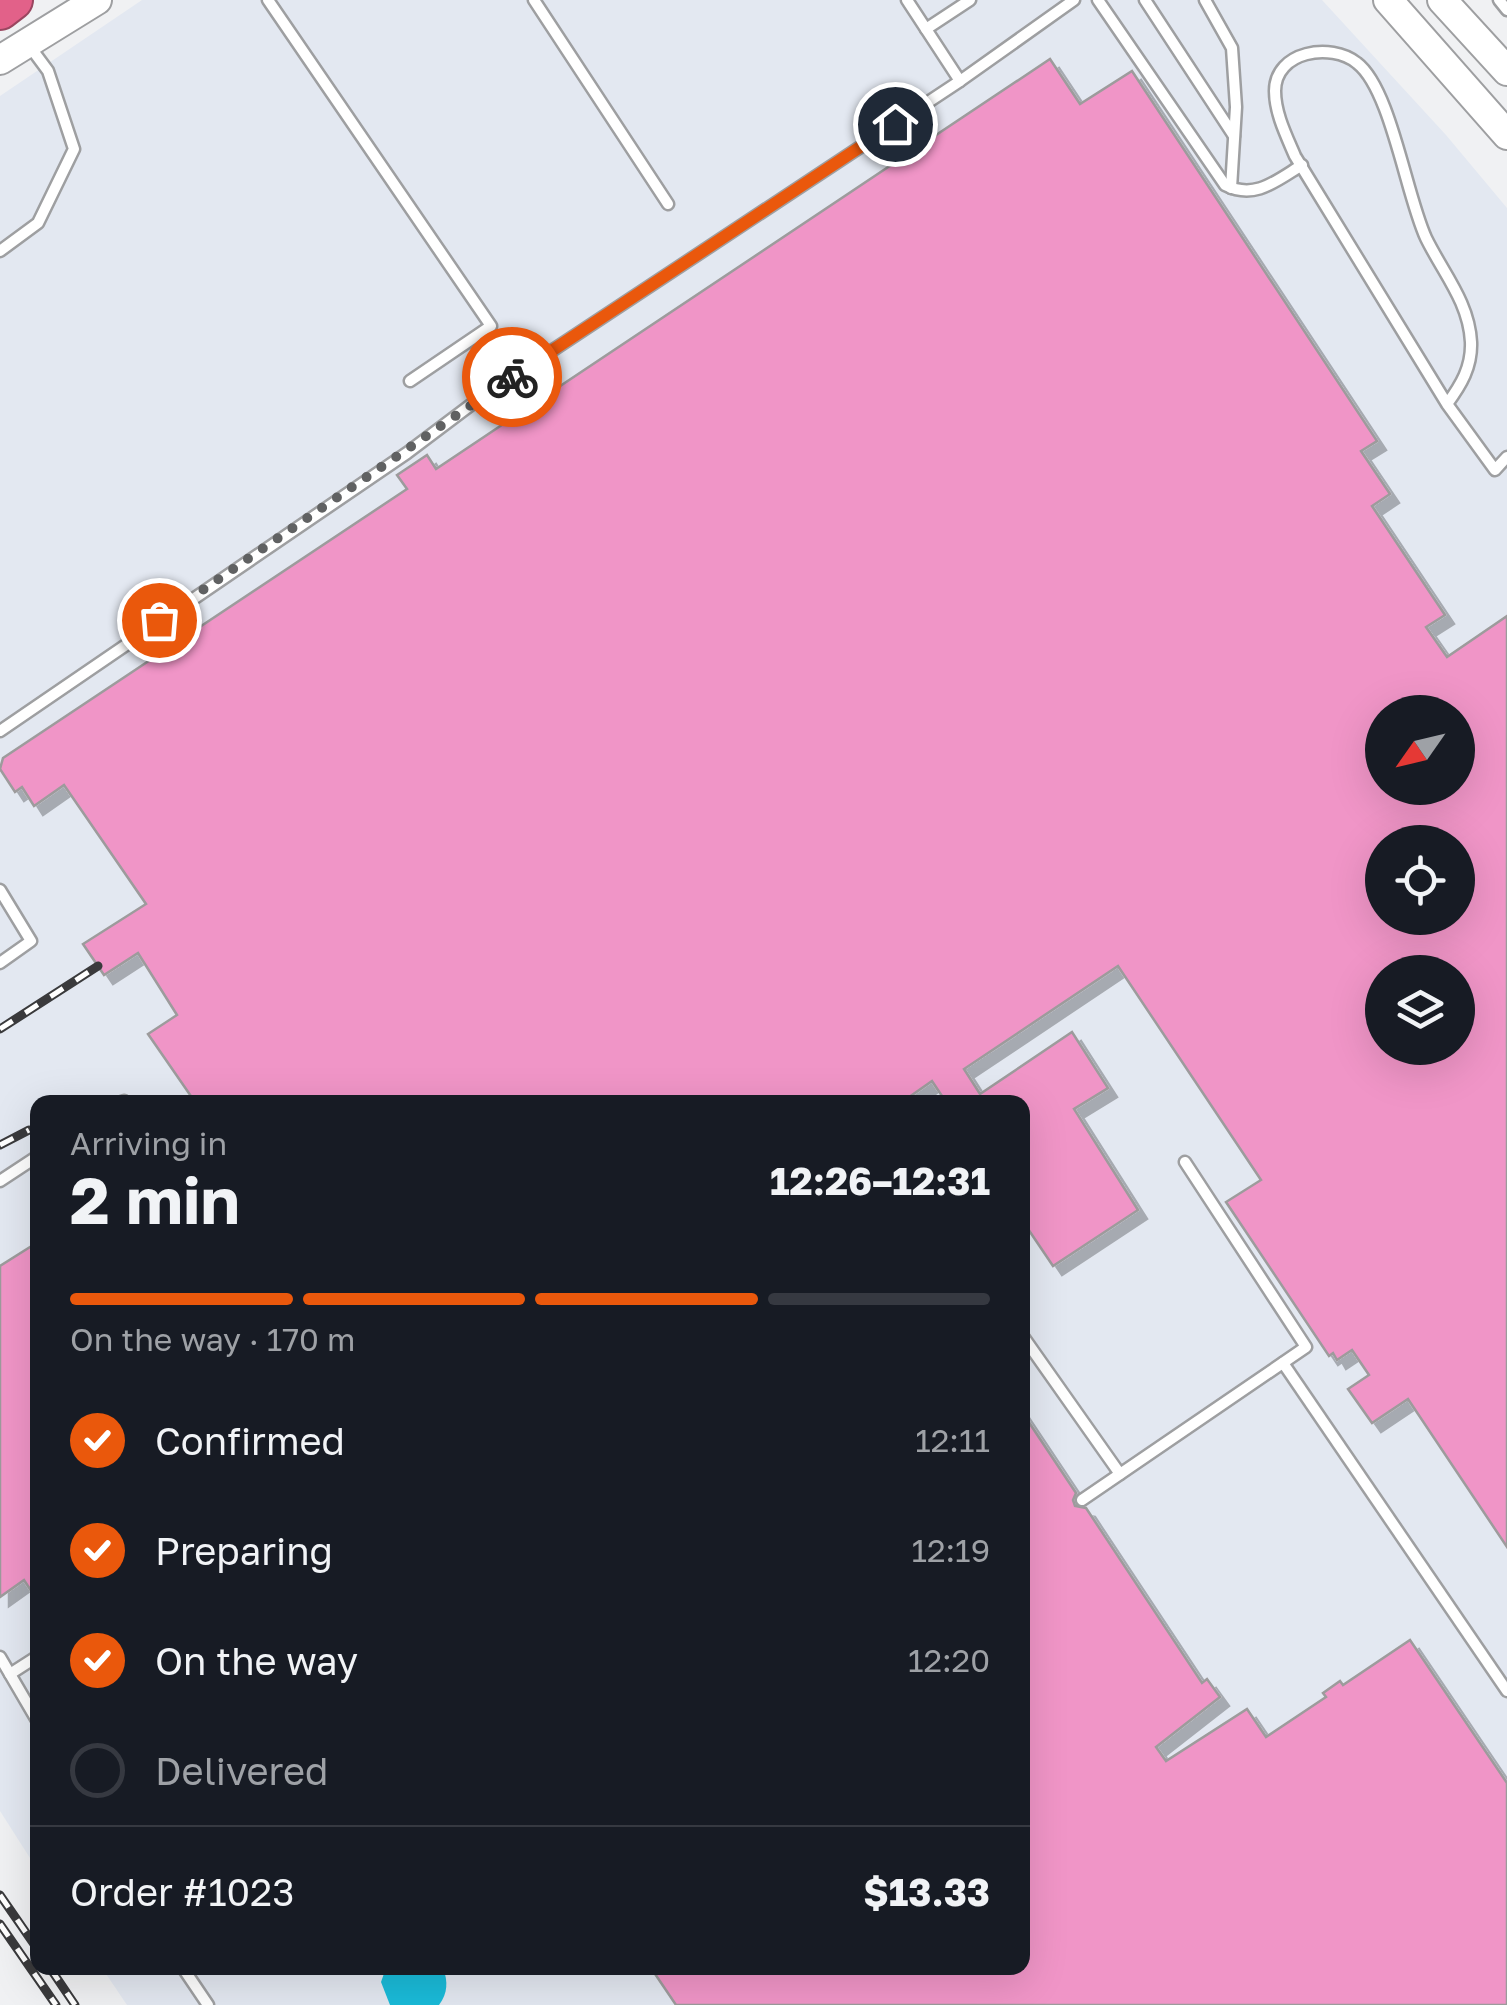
<!DOCTYPE html>
<meta charset="utf-8">
<style>
body{margin:0;font-family:"Golos Text",sans-serif;background:#20242c;color:#f1f3f6;height:100vh;display:flex;flex-direction:column;font-size:38px;white-space:nowrap}
*{box-sizing:border-box;margin:0}
p{font-size:32px;color:#9ea1a6}
.icon{flex:none;width:55px;height:55px;fill:none;stroke:currentColor;stroke-width:2;stroke-linecap:round;stroke-linejoin:round}
.map{position:relative;flex:1;overflow:hidden}
.drawer{position:absolute;left:30px;top:1095px;width:1000px;height:880px;display:flex;flex-direction:column;background:#171b24;border-radius:20px;box-shadow:0 10px 40px #0002}
.drawer>*{flex:none}
.needle{width:65px;rotate:236deg}
.fabs{position:absolute;left:1365px;top:695px;display:grid;gap:20px}
.fabs a{display:grid;place-items:center;width:110px;height:110px;border-radius:50%;background:#171b24;box-shadow:0 10px 40px #0002;font-size:50px}
.pin{position:absolute;display:grid;place-items:center;width:85px;height:85px;color:#fff;margin:-42px;border:5px solid #fff;border-radius:50%;box-shadow:0 2px 10px #0007}
.courier{position:absolute;display:grid;place-items:center;width:100px;height:100px;margin:-50px;border:8px solid #ea580c;border-radius:50%;background:#fff;color:#222;box-shadow:0 2px 12px #0007}
.head em{font-style:normal;font-weight:700}
.head div{display:flex;flex-direction:column-reverse}
.head{display:flex;align-items:center;justify-content:space-between;height:170px;padding:0 40px}
h1{font-size:65px;font-weight:700;line-height:75px}
.bar{display:grid;grid-template-columns:repeat(4,1fr);gap:15px 10px;align-content:center;height:120px;padding:0 40px}
.bar i{height:12px;border-radius:8px;background:#363941}
.bar .active{background:#ea580c}
.bar p{grid-column:span 4}
.line{display:flex;align-items:center;gap:25px;padding:0 40px;border-top:2px solid #363941}
.line div{flex:1}
ol{padding:0 40px;list-style:none}
li{display:flex;align-items:center;gap:30px;height:110px}
li p{margin-inline-start:auto}
li .icon{padding:10px;border-radius:50%;background:#ea580c;color:#fff;stroke-width:4}
li:last-child{color:#9ea1a6}
li i{width:55px;height:55px;border:5px solid #363941;border-radius:50%}
.map>svg:first-child{display:block}
.built{fill:#e3e8f1;fill-rule:evenodd}
.water{fill:#1abbd9}
.building{fill:#f095c7;stroke:#9d9b9c;stroke-width:2.5;fill-rule:evenodd;filter:url(#shadow)}
.lines{fill:none;stroke-linecap:round;stroke-linejoin:round}
.lane-casing{stroke:#9e9fa1;stroke-width:15}
.secondary-casing{stroke:#9e9fa1;stroke-width:32}
.highway-casing{stroke:#9a4660;stroke-width:42}
.lane{stroke:#fff;stroke-width:10}
.secondary{stroke:#fff;stroke-width:28}
.highway{stroke:#e26189;stroke-width:38}
.rail-casing{stroke:#3a3a3c;stroke-width:9}
.rail{stroke:#fff;stroke-width:5;stroke-dasharray:15;stroke-linecap:butt}
.done{stroke:#606162;stroke-width:10;stroke-dasharray:0 18}
.route{stroke:#ea580c;stroke-width:12}
</style>
<div class="map">
<svg width="1507" height="2005" viewBox="0 0 1507 2005">
<defs>
<filter id="shadow"><feDropShadow dx="9" dy="9" stdDeviation="0" flood-color="#0004"/></filter>
</defs>
<rect width="100%" height="100%" fill="#f0f1f3"/>
<path class="built" d="M 142,0 L 1322,0 L 1446,135 L 1507,208 L 1507,2005 L 127,2005 L 102,1968 L 1022,1968 L 1022,1102 L 38,1102 L 37,1869 L 0,1811 L 0,96 ZM 1382,712 L 1458,712 L 1458,788 L 1382,788 ZM 1382,842 L 1458,842 L 1458,918 L 1382,918 ZM 1382,972 L 1458,972 L 1458,1048 L 1382,1048 Z"/>
<path class="water" d="M 386,1968 L 443,1968 C 448,1981 448,1993 439,2005 L 390,2005 L 381,1982 Z"/>
<g class="building">
<path d="M 1050,59 L 1080,104 L 1132,71 L 1377,441 L 1361,451 L 1390,494 L 1372,506 L 1445,615 L 1426,627 L 1447,657 L 1507,616 L 1507,1547 L 1408,1399 L 1372,1423 L 1348,1389 L 1369,1375 L 1352,1350 L 1337,1360 L 1333,1353 L 1329,1356 L 1226,1202 L 1261,1180 L 1118,966 L 964,1069 L 980,1094 L 1072,1032 L 1108,1088 L 1074,1109 L 1138,1210 L 1053,1266 L 1022,1220 L 1022,1102 L 946,1102 L 932,1081 L 902,1102 L 195,1102 L 148,1034 L 177,1015 L 138,953 L 104,975 L 83,944 L 146,904 L 64,785 L 34,806 L 22,787 L 15,792 L 0,769 L 3,758 L 407,489 L 397,475 L 427,455 L 436,469 ZM 1382,712 L 1458,712 L 1458,788 L 1382,788 ZM 1382,842 L 1458,842 L 1458,918 L 1382,918 ZM 1382,972 L 1458,972 L 1458,1048 L 1382,1048 Z"/>
<polygon points="38,1242 38,1601 24,1580 0,1597 0,1266"/>
<polygon points="1022,1412 1076,1493 1073,1500 1075,1506 1086,1508 1202,1683 1207,1679 1220,1697 1156,1747 1166,1761 1247,1709 1266,1737 1326,1697 1323,1693 1340,1681 1343,1685 1410,1640 1507,1783 1507,2005 676,2005 651,1968 1022,1968"/>
</g>
<g class="lines">
<g class="lane-casing">
<g id="lane">
<polyline points="268,0 491,326 410,381"/>
<polyline points="534,0 668,204"/>
<polyline points="907,0 960,81"/>
<path d="M 1098,0 L 1225,185 C 1255,200 1276,181 1302,165"/>
<polyline points="1145,0 1234,136"/>
<polyline points="1205,0 1232,48 1236,107 1231,188"/>
<polyline points="1499,0 1507,10"/>
<polyline points="926,29 970,0"/>
<polyline points="0,251 38,223 74,149 48,71 28,44"/>
<path d="M 1447,404 C 1461,385 1472,367 1471,342 C 1469,302 1443,273 1426,238 C 1406,195 1391,89 1357,63 C 1331,42 1275,51 1275,91 C 1275,113 1286,135 1295,156 L 1447,404 L 1495,470 L 1507,457"/>
<polyline points="0,731 407,453 476,401 960,81 1074,0"/>
<polyline points="0,890 31,941 0,963"/>
<polyline points="121,1102 124,1101"/>
<polyline points="0,1181 38,1156"/>
<polyline points="1022,1335 1120,1474"/>
<polyline points="1283,1363 1507,1691"/>
<polyline points="1082,1500 1306,1347 1185,1162"/>
<polyline points="0,1657 38,1722"/>
<polyline points="10,1674 38,1656"/>
<polyline points="183,1968 208,2005"/>
</g>
</g>
<g class="secondary-casing">
<g id="secondary">
<polyline points="1388,0 1507,135"/>
<polyline points="1442,0 1507,71"/>
<polyline points="0,60 97,0"/>
</g>
</g>
<g class="highway-casing">
<polyline id="highway" points="0,10 13,0"/>
</g>
<use href="#lane" class="lane"/>
<use href="#secondary" class="secondary"/>
<use href="#highway" class="highway"/>
<g class="rail-casing">
<g id="rail">
<polyline points="0,1029 98,966"/>
<polyline points="0,1145 29,1130"/>
<polyline points="0,1895 38,1950"/>
<polyline points="0,1924 56,2005"/>
<polyline points="50,1968 75,2005"/>
</g>
</g>
<use href="#rail" class="rail"/>
</g>
<g class="lines">
<polyline class="done" points="159,620 512,377"/>
<polyline class="route" points="512,377 895,124"/>
</g>
</svg>
<div class="fabs">
<a><svg class="needle" viewBox="-14 -14 28 28"><path d="M0-13l5 13h-10z" fill="#e53935"/><path d="M0 13l5-13h-10z" fill="#9ea1a6"/></svg></a>
<a><svg class="icon" aria-label="locate" viewBox="0 0 24 24"><circle cx="12" cy="12" r="6"/><path d="M12 2v4M12 18v4M2 12h4M18 12h4"/></svg></a>
<a><svg class="icon" aria-label="layers" viewBox="0 0 24 24"><path d="M12 4l9 5-9 5-9-5zM3 14l9 5 9-5"/></svg></a>
</div>
<div class="pin" style="left:159px;top:620px;background:#ea580c"><svg class="icon" aria-label="bag" viewBox="0 0 24 24"><path d="M5 8h14l-1 12H6zM9 8a3 3 0 0 1 6 0"/></svg></div>
<div class="pin" style="left:895px;top:124px;background:#1f2937"><svg class="icon" aria-label="home" viewBox="0 0 24 24"><path d="M3 11l9-7 9 7M6 9v11h12V9"/></svg></div>
<div class="courier" style="left:512px;top:377px"><svg class="icon" aria-label="bike" viewBox="0 0 24 24"><circle cx="6" cy="16" r="4"/><circle cx="18" cy="16" r="4"/><path d="M6 16l4-8h5l3 8M10 8l3 8H6M13 5h3"/></svg></div>
<section class="drawer">
<div class="head"><div><h1>2 min</h1><p>Arriving in</p></div><em>12:26–12:31</em></div>
<div class="bar"><i class="active"></i><i class="active"></i><i class="active"></i><i></i><p>On the way · 170 m</p></div>
<ol>
<li><svg class="icon" aria-label="check" viewBox="0 0 24 24"><path d="M5 12l5 5 9-10"/></svg>Confirmed<p>12:11</p></li>
<li><svg class="icon" aria-label="check" viewBox="0 0 24 24"><path d="M5 12l5 5 9-10"/></svg>Preparing<p>12:19</p></li>
<li><svg class="icon" aria-label="check" viewBox="0 0 24 24"><path d="M5 12l5 5 9-10"/></svg>On the way<p>12:20</p></li>
<li><i></i>Delivered</li>
</ol>
<div class="line" style="height:130px"><div>Order #1023</div><b>$13.33</b></div>
</section>
</div>
